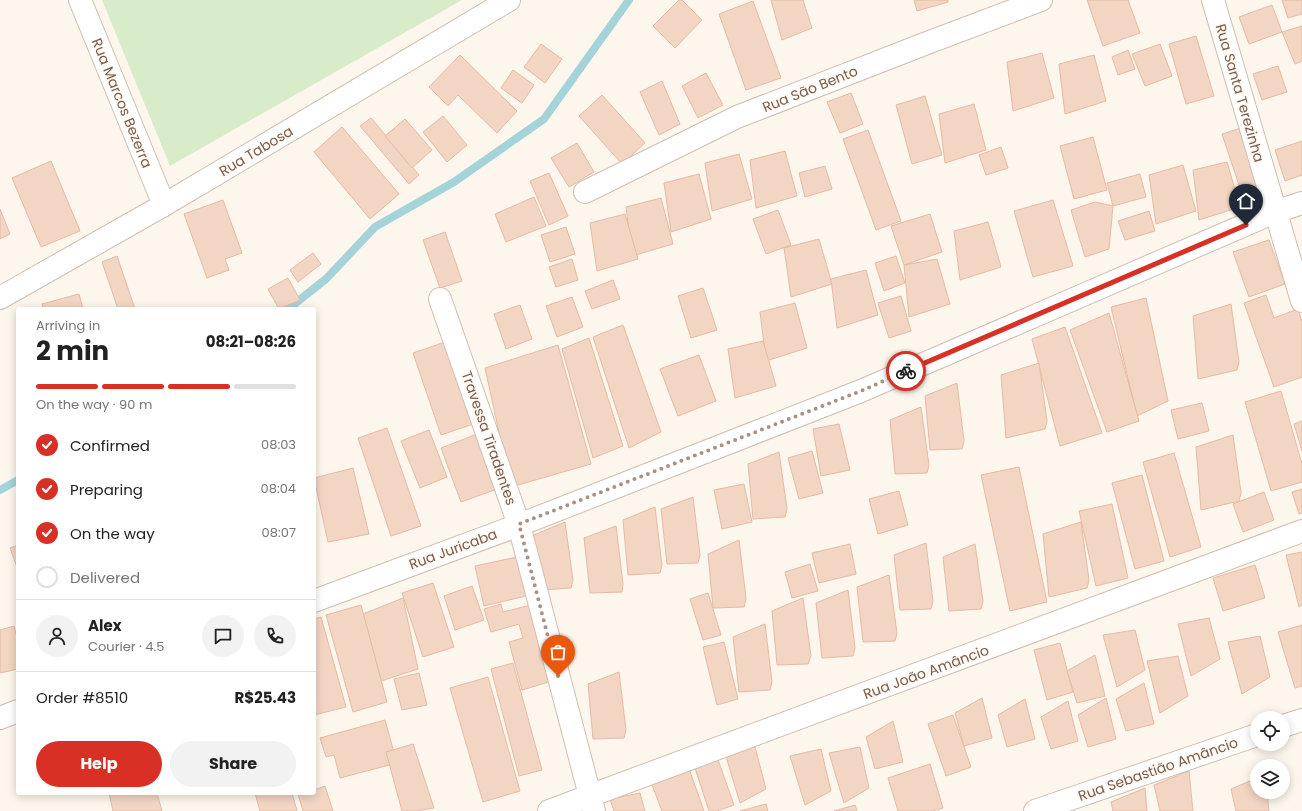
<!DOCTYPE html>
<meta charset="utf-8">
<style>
body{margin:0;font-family:Poppins,sans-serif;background:#f2f2f2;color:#222;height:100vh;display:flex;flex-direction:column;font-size:15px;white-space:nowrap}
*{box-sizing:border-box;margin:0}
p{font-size:13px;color:#767676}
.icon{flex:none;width:22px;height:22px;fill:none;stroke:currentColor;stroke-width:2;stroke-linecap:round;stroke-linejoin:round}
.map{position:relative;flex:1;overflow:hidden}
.sheet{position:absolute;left:16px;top:307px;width:300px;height:488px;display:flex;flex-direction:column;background:#fff;border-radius:4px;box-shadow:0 2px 10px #0003}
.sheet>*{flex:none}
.buttons{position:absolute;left:1250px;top:711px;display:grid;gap:8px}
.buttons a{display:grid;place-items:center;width:40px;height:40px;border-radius:50%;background:#fff;box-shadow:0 2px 10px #0003;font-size:20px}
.pin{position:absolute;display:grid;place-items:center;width:34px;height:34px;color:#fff;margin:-41px -17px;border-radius:50% 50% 50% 0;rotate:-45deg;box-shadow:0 0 4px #0007}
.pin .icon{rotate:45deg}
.courier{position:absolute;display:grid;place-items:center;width:40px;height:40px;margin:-20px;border:3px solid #d93025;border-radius:50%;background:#fff;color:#222;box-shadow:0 1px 5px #0007}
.summary em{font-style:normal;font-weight:700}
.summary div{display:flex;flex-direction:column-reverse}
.summary{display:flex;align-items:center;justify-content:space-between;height:68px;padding:0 20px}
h1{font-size:26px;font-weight:700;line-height:30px}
.bar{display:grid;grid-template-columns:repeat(4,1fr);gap:6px 4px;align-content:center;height:48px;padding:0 20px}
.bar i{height:5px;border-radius:3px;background:#e0e0e0}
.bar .current{background:#d93025}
.bar p{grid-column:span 4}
.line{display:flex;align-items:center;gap:10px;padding:0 20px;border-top:1px solid #e0e0e0}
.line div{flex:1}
.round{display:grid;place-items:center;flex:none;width:42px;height:42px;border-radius:21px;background:#f2f2f2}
ol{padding:0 20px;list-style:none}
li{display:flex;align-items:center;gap:12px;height:44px}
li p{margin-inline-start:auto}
li .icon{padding:4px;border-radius:50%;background:#d93025;color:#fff;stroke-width:4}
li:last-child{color:#767676}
li i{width:22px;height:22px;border:2px solid #e0e0e0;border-radius:50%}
.primary-button{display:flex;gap:8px;margin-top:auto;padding:8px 20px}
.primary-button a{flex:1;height:46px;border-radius:24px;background:#d93025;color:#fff;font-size:16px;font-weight:700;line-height:46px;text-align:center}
.primary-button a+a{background:#f2f2f2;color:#222}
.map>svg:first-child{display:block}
.green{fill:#d8ecc9}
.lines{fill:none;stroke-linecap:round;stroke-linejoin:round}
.stream{stroke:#a5d3da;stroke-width:8}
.building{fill:#f3d5c3;stroke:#e6bba3}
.street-casing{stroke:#d1beb0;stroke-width:24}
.street{stroke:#fff;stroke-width:22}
.done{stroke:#a89285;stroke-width:4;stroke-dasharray:0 7.2}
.route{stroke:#d93025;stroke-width:5}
.labels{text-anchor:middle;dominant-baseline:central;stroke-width:3.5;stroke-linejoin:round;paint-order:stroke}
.street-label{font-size:14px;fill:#7a5c4d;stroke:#fffaf3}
</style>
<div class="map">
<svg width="1302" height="811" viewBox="0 0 1302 811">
<rect width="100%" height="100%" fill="#fdf6ec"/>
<polygon class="green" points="102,0 462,0 170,166"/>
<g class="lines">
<g class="stream">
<polyline points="288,309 326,279 375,227 454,182 544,119 629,0"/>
<polyline points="0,490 18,480"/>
</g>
</g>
<g class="building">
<polygon points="679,0 682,0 702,20 675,48 653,26"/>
<polygon points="771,0 803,0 812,28 782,40"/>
<polygon points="914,0 948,0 948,2 917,11"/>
<polygon points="1087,0 1128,0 1140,33 1103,46"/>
<polygon points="1282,0 1302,0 1302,14 1288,18"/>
<polygon points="753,1 781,78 746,90 719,14"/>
<polygon points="1272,5 1282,32 1249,44 1239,17"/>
<polygon points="1302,26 1302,61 1295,64 1282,32"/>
<polygon points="1196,36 1214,96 1186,104 1169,44"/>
<polygon points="541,44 562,59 545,83 524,67"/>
<polygon points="1160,44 1172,76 1145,86 1132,54"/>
<polygon points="1128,50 1135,69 1118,75 1112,57"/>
<polygon points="1042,53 1054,98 1013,111 1007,62"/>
<polygon points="460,55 517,111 497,133 458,95 448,106 429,87"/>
<polygon points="1094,55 1106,101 1065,114 1059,64"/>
<polygon points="1278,66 1287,92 1262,100 1253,74"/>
<polygon points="513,70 534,85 522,103 501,88"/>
<polygon points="706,73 723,105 698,118 682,86"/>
<polygon points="662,81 680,124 659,135 640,92"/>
<polygon points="851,93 863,124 840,133 827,102"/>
<polygon points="602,95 645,143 622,164 579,116"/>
<polygon points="925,96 942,155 912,164 896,105"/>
<polygon points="974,104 986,150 945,163 939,114"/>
<polygon points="443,116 467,145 447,162 423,132"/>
<polygon points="371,118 419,175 409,184 360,126"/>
<polygon points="405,119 432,150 412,168 385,136"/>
<polygon points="342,127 399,194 370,219 314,152"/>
<polygon points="1241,128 1263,193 1244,200 1222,134"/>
<polygon points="868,130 901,221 876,230 843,139"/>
<polygon points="1093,137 1107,190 1074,199 1060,146"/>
<polygon points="1302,141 1302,175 1285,181 1275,150"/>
<polygon points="577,143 594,172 569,187 551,158"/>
<polygon points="1001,147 1008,168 986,175 979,155"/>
<polygon points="785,151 797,196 756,208 750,160"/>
<polygon points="739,154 752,199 712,211 705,163"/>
<polygon points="51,161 80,231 41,247 12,178"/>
<polygon points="1227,162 1240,207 1199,220 1193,170"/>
<polygon points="1183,165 1196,211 1156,224 1149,175"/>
<polygon points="825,166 832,189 805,197 799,173"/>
<polygon points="549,173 568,216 549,225 530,181"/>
<polygon points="699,174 711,219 671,232 664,183"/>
<polygon points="1140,174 1146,197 1113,206 1107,183"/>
<polygon points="534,197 546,226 506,242 495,214"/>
<polygon points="661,198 673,244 632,256 626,207"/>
<polygon points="223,200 242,253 225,259 229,270 207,278 184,214"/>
<polygon points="1053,200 1073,266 1033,277 1014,211"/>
<polygon points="1095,202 1113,206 1109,249 1085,257 1071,210"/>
<polygon points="0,209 10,234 0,239"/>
<polygon points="778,210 791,245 766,254 753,219"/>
<polygon points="1149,211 1155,231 1125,240 1118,221"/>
<polygon points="625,214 638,259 597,271 590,223"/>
<polygon points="930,214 942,252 904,265 891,226"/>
<polygon points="988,222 1001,267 960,280 954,231"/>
<polygon points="566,227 575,254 550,262 541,235"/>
<polygon points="445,232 462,281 440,288 423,240"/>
<polygon points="819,239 832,284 791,297 784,248"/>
<polygon points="1269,240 1285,284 1249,297 1233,252"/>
<polygon points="313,253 321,264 298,282 290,270"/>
<polygon points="117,256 135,309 118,309 102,262"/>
<polygon points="896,256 905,283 884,291 875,263"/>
<polygon points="572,259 578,280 556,287 549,267"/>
<polygon points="937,259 950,304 909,317 904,265"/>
<polygon points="866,270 878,315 837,328 831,279"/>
<polygon points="288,278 300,300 279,309 268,289"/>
<polygon points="613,280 620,299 592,309 585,291"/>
<polygon points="703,288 717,330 691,338 678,296"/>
<polygon points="79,294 83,309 43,309 42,304"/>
<polygon points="1266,295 1274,318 1298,309 1302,322 1302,377 1274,387 1244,303"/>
<polygon points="901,296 911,331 889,338 878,303"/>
<polygon points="572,297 583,327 557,337 546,306"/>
<polygon points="1146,298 1168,401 1137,416 1111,307"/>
<polygon points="795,303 807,348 766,361 760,312"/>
<polygon points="1231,304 1239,362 1237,370 1198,379 1193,316"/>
<polygon points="520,305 532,339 506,349 494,314"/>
<polygon points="1109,313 1139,421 1107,432 1070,330"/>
<polygon points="623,325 661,432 629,448 593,337"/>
<polygon points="1065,327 1102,433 1060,446 1032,339"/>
<polygon points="589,338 623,446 593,458 562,349"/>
<polygon points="451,340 479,422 441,435 413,353"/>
<polygon points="763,341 776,386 735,398 728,349"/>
<polygon points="558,345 591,464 511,487 485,368"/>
<polygon points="699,355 716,401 678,416 660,369"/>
<polygon points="1039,363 1047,421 1045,429 1006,438 1001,375"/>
<polygon points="957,383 964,441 962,449 930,450 925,396"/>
<polygon points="1281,391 1302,464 1302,482 1271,491 1245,402"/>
<polygon points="1202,403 1209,431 1178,439 1171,410"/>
<polygon points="921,407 929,465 927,473 895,474 890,420"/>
<polygon points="1302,421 1302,451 1294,424"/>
<polygon points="839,424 850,470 821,476 813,429"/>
<polygon points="387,428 421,526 391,536 358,438"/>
<polygon points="429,430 447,477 420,488 401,441"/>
<polygon points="477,434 497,489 461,502 441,448"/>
<polygon points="1233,435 1241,493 1239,501 1201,510 1196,447"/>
<polygon points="812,451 823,493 799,499 788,458"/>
<polygon points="779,452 787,509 785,517 753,519 748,464"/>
<polygon points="1174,453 1201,547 1170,557 1143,462"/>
<polygon points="1019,467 1047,602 1010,611 981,475"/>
<polygon points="353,468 369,534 328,542 314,478"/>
<polygon points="1142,475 1164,561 1135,569 1112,483"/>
<polygon points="744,484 752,522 722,529 714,490"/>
<polygon points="1302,489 1302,513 1299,514 1292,492"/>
<polygon points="899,491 908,525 878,534 869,499"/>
<polygon points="1264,492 1274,520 1243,532 1233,504"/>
<polygon points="693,497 700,555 698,563 667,564 661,509"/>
<polygon points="1112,504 1128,578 1096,586 1079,511"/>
<polygon points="655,507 662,565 660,573 628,575 623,520"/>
<polygon points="565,522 573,580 571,588 540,590 534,535"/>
<polygon points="1081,522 1089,580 1087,588 1049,597 1043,534"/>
<polygon points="616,526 623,584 622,592 590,593 584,538"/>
<polygon points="739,540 746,599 744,607 713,608 708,554"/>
<polygon points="926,543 933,601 931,609 900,610 894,555"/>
<polygon points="850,544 856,574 819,583 812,553"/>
<polygon points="975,544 983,601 981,609 949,611 943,557"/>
<polygon points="18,545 18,570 10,548"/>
<polygon points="1302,552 1302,605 1299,607 1286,555"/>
<polygon points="517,557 526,596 484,606 475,566"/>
<polygon points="810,564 818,591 792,598 785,572"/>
<polygon points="1255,565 1265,598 1223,611 1213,578"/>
<polygon points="889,575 897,633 895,641 863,642 857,587"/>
<polygon points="433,583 454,647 423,657 402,593"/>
<polygon points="472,586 484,620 455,630 444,596"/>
<polygon points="848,590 855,648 853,656 822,658 816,603"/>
<polygon points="708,593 721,635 703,640 690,599"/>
<polygon points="403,598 418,669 381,681 363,614"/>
<polygon points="803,598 811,656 808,664 777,665 772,611"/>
<polygon points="501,604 503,612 531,605 552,681 522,690 509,642 523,638 519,624 491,632 484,609"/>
<polygon points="361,605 387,702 353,712 326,615"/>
<polygon points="321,617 346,707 314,715 314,619"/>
<polygon points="1209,618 1220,659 1191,676 1178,624"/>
<polygon points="765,624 772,682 770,690 739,692 733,637"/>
<polygon points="1302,625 1302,686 1295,688 1278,632"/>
<polygon points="14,626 18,641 18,669 0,673 0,630"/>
<polygon points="1135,630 1145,670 1117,687 1103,635"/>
<polygon points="1260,636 1270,677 1242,694 1228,642"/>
<polygon points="724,642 738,699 717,705 703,647"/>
<polygon points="1060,643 1073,692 1047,700 1034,650"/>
<polygon points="1095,655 1105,696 1077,703 1067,671"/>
<polygon points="1178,656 1188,696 1160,713 1147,661"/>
<polygon points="513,663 542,770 519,776 491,669"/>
<polygon points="619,672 626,730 624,738 593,739 588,684"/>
<polygon points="419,673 427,705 402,710 394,679"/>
<polygon points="488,677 520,791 483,802 450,688"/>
<polygon points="1144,683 1154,724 1126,731 1116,699"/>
<polygon points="982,698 992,738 964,746 955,713"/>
<polygon points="1106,698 1116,739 1088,747 1078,715"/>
<polygon points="1025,699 1035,739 1007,747 998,715"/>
<polygon points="1068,701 1078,741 1051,749 1041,717"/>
<polygon points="953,715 971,767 946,776 928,724"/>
<polygon points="385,720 397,763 340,778 334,755 326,757 320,738"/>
<polygon points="893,721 903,762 875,769 866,737"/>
<polygon points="413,744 434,808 416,811 402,811 386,752"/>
<polygon points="755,747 766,789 740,803 725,753"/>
<polygon points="860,747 869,788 844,803 829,753"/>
<polygon points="821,749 831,791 805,805 790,756"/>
<polygon points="716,754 734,805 717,811 709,811 693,762"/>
<polygon points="687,763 704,811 662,811 649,777"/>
<polygon points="930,764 943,808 933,811 898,811 888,778"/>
<polygon points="1189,771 1193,811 1160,811 1154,785"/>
<polygon points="1257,778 1257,792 1267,792 1269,811 1236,811 1231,789"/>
<polygon points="325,786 333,811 303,811 298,794 314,793 314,790"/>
<polygon points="1145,788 1147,811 1113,811 1111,802"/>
<polygon points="109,793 157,793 162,811 113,811"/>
<polygon points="255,793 292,793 297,811 260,811"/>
<polygon points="640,793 645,811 614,811 610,799"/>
<polygon points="766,804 768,811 740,811"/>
<polygon points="855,805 857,811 834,811"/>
</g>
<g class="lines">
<g class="street-casing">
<g id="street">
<polyline points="80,0 164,205"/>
<polyline points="1213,0 1302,301"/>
<polyline points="585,192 737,117 927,43 1041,0"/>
<polyline points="0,298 164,205 509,0"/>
<polyline points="440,299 519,525 594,811"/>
<polyline points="314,601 519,525 861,391 1275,212 1302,203"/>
<polyline points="0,718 18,711"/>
<polyline points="1283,726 1302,720"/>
<polyline points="549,811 1302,531"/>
<polyline points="1035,811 1257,735"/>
</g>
</g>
<use href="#street" class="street"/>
</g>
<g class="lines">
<polyline class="done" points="558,676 519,524 861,391 906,371"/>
<polyline class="route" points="906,371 1246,225"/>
</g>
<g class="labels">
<g class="street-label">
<text transform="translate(810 89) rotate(-22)">Rua São Bento</text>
<text transform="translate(1240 93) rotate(74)">Rua Santa Terezinha</text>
<text transform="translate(122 103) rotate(68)">Rua Marcos Bezerra</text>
<text transform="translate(256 151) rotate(-31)">Rua Tabosa</text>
<text transform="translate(489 438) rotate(71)">Travessa Tiradentes</text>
<text transform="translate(453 549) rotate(-20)">Rua Juricaba</text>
<text transform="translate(926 672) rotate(-20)">Rua João Amâncio</text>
<text transform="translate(1158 769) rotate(-19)">Rua Sebastião Amâncio</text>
</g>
</g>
</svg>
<div class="buttons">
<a><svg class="icon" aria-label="locate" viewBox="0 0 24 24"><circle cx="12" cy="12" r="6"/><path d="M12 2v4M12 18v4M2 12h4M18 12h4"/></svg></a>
<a><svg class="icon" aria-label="layers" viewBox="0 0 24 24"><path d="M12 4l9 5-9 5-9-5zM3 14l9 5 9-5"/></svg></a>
</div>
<div class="pin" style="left:558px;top:676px;background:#ea580c"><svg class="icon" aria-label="bag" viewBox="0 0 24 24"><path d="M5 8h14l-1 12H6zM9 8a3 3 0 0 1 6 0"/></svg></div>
<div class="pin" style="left:1246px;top:225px;background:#1f2937"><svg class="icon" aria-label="home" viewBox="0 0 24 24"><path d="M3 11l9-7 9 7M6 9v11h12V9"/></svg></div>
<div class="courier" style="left:906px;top:371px"><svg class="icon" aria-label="bike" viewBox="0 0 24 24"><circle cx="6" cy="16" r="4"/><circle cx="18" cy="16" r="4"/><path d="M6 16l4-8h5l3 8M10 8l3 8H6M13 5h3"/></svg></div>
<section class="sheet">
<div class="summary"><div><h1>2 min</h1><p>Arriving in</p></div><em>08:21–08:26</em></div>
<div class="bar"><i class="current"></i><i class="current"></i><i class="current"></i><i></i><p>On the way · 90 m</p></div>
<ol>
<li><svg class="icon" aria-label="check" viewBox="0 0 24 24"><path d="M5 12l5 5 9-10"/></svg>Confirmed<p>08:03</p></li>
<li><svg class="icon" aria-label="check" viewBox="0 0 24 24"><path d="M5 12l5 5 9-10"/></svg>Preparing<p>08:04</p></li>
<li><svg class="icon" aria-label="check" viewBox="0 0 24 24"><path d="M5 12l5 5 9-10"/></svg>On the way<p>08:07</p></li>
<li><i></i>Delivered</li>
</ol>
<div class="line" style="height:72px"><a class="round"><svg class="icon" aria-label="person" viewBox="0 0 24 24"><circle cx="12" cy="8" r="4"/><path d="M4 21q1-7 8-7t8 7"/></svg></a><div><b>Alex</b><p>Courier · 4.5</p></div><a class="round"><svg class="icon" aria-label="chat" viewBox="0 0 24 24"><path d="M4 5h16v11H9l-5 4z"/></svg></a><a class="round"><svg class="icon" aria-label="phone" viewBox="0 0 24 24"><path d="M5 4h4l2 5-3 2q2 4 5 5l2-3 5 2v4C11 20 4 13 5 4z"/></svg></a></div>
<div class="line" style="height:52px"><div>Order #8510</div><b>R$25.43</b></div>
<div class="primary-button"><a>Help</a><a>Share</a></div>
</section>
</div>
